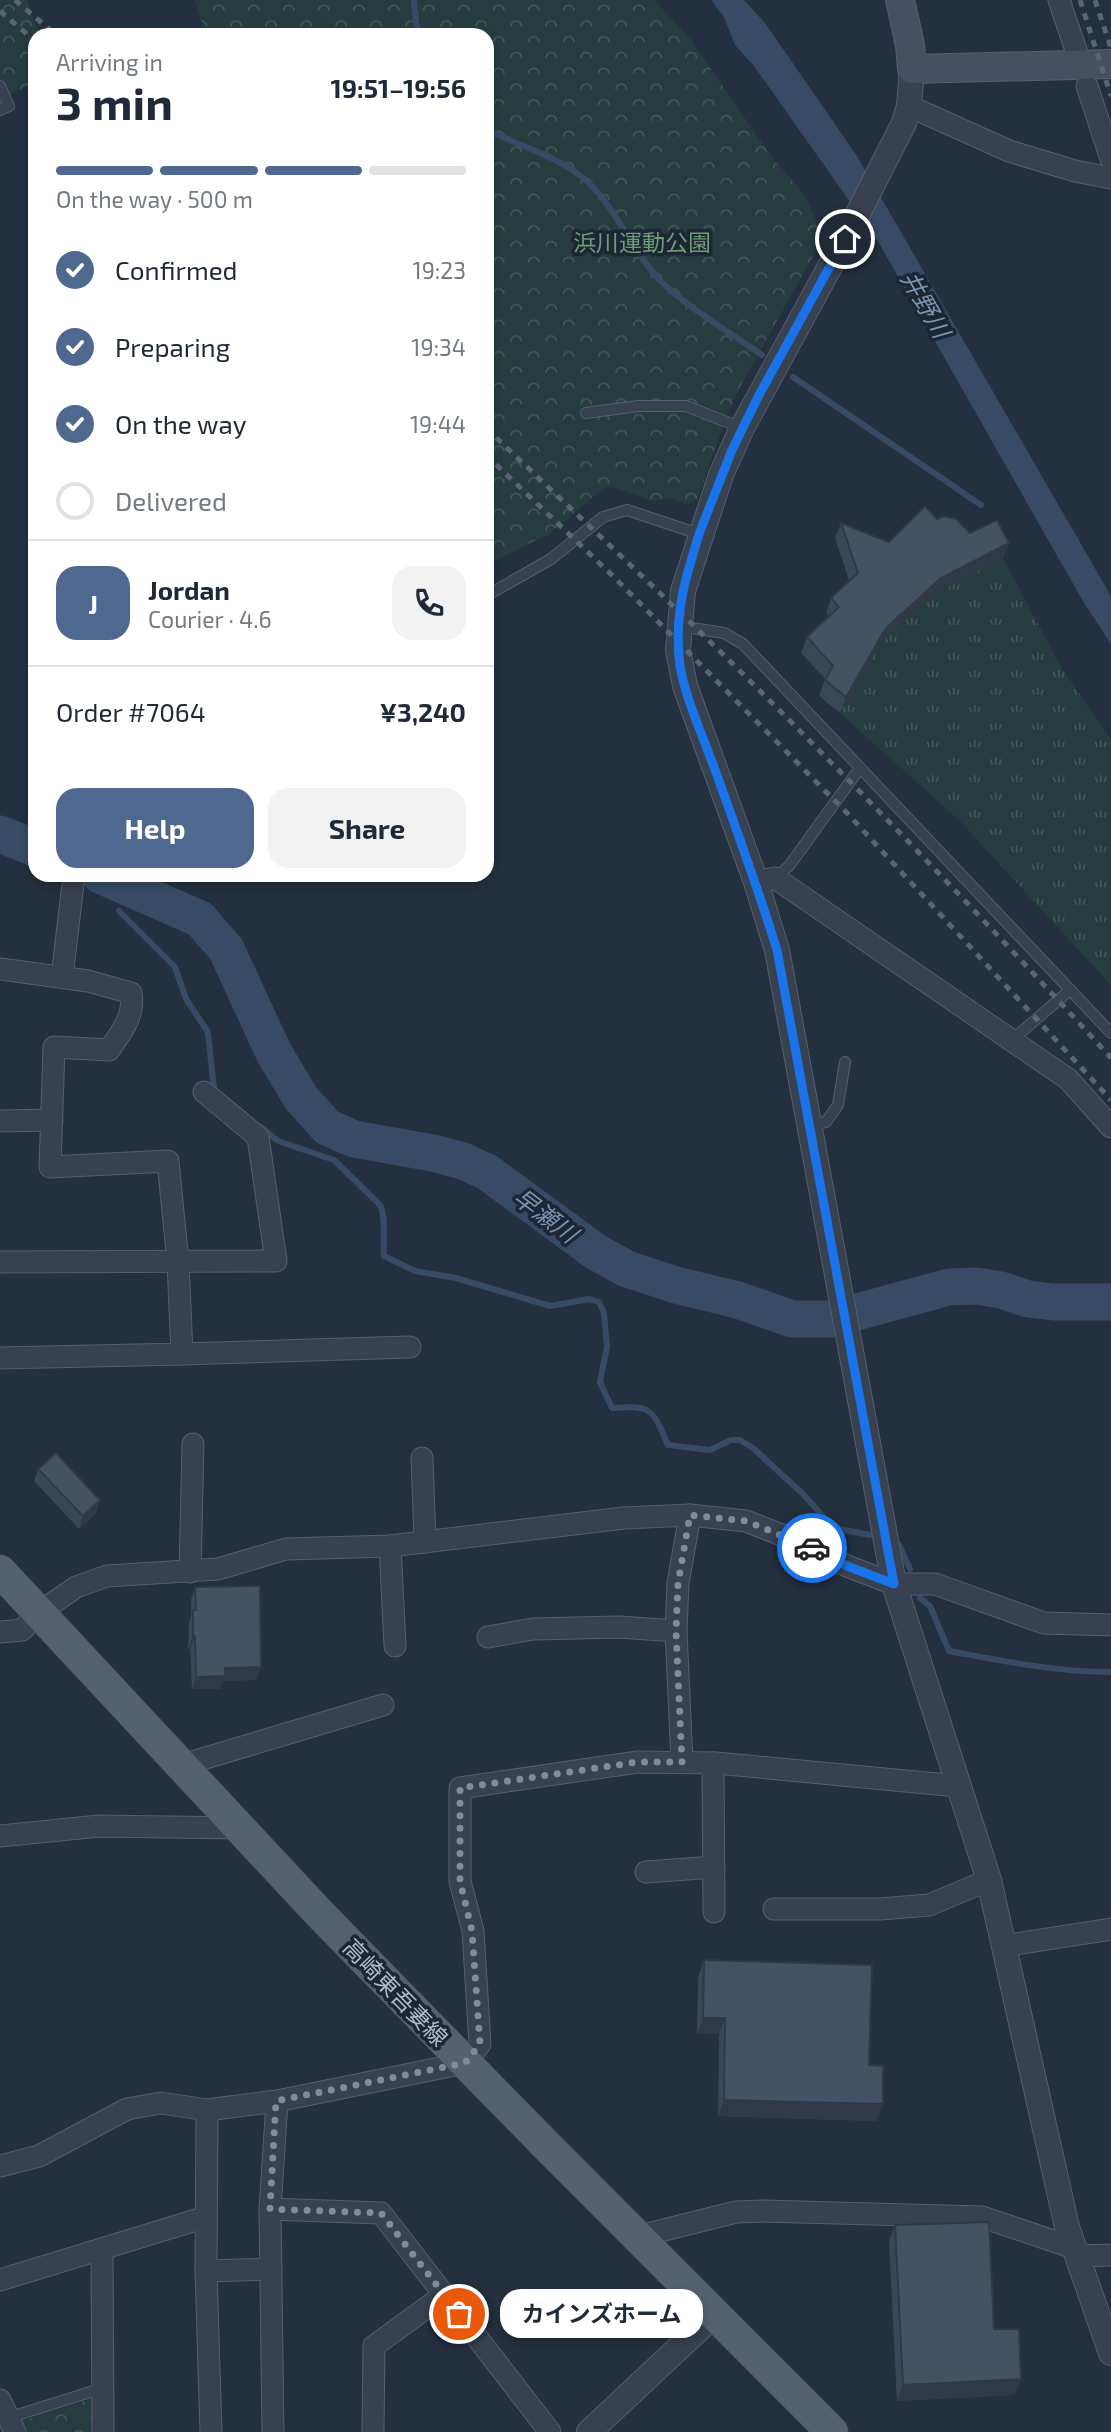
<!DOCTYPE html>
<meta charset="utf-8">
<style>
body{margin:0;font-family:"Exo 2","Noto Sans JP",sans-serif;background:#f2f2f3;color:#1f2937;height:100vh;display:flex;flex-direction:column;font-size:26px;white-space:nowrap}
*{box-sizing:border-box;margin:0}
p{font-size:23px;color:#747a83}
.icon{flex:none;width:38px;height:38px;fill:none;stroke:currentColor;stroke-width:2;stroke-linecap:round;stroke-linejoin:round}
.map{position:relative;flex:1;overflow:hidden}
.drawer{position:absolute;left:28px;top:28px;width:466px;height:854px;display:flex;flex-direction:column;background:#fff;border-radius:21px;box-shadow:0 4px 10px #0003}
.drawer>*{flex:none}
.pin{position:absolute;display:grid;place-items:center;width:60px;height:60px;color:#fff;margin:-30px;border:4px solid #fff;border-radius:50%;box-shadow:0 2px 7px #0007}
.courier{position:absolute;display:grid;place-items:center;width:70px;height:70px;margin:-35px;border:5px solid #1a73e8;border-radius:50%;background:#fff;color:#222;box-shadow:0 2px 9px #0007}
.bubble{position:absolute;height:49px;border-radius:21px;background:#fff;box-shadow:0 4px 10px #0003;font-size:23px;font-weight:700;line-height:49px;text-align:center}
.overview em{font-style:normal;font-weight:700}
.overview div{display:flex;flex-direction:column-reverse}
.overview{display:flex;align-items:center;justify-content:space-between;height:119px;padding:0 28px}
h1{font-size:46px;font-weight:700;line-height:52px}
.bar{display:grid;grid-template-columns:repeat(4,1fr);gap:10px 7px;align-content:center;height:84px;padding:0 28px}
.bar i{height:9px;border-radius:5px;background:#e0e1e3}
.bar .current{background:#4e688f}
.bar p{grid-column:span 4}
.line{display:flex;align-items:center;gap:18px;padding:0 28px;border-top:2px solid #e0e1e3}
.line div{flex:1}
.round{display:grid;place-items:center;flex:none;width:74px;height:74px;border-radius:21px;background:#f2f2f3}
ol{padding:0 28px;list-style:none}
li{display:flex;align-items:center;gap:21px;height:77px}
li p{margin-inline-start:auto}
li .icon{padding:7px;border-radius:50%;background:#4e688f;color:#fff;stroke-width:4}
li:last-child{color:#747a83}
li i{width:38px;height:38px;border:4px solid #e0e1e3;border-radius:50%}
.button{display:flex;gap:14px;margin-top:auto;padding:14px 28px}
.button a{flex:1;height:80px;border-radius:21px;background:#4e688f;color:#fff;font-size:28px;font-weight:700;line-height:80px;text-align:center}
.button a+a{background:#f2f2f3;color:#1f2937}
.map>svg:first-child{display:block}
.grass{fill:url(#grass-tufts)}
.park{fill:url(#park-crowns)}
.water{fill:#374b67}
.lines{fill:none;stroke-linecap:round;stroke-linejoin:round}
.stream{stroke:#374b67;stroke-width:6}
.river{stroke:#374b67;stroke-width:37}
.service-casing{stroke:#565f6d;stroke-width:12}
.minor-casing{stroke:#565f6d;stroke-width:23}
.tertiary-casing{stroke:#565f6d;stroke-width:26}
.secondary-casing{stroke:#565f6d;stroke-width:30}
.primary-casing{stroke:#444d5b;stroke-width:33}
.service{stroke:#38414f;stroke-width:10}
.minor{stroke:#38414f;stroke-width:21}
.tertiary{stroke:#38414f;stroke-width:24}
.secondary{stroke:#465062;stroke-width:28}
.primary{stroke:#56616f;stroke-width:32}
.rail{stroke:#5a6676;stroke-width:5;stroke-dasharray:7 7;stroke-linecap:butt}
.wall{fill:#3a4755}
.shaded-wall{fill:#303945}
.building{fill:#445263;stroke:#303945;stroke-width:2}
.done{stroke:#828b99;stroke-width:7;stroke-dasharray:0 12.6}
.route{stroke:#1a73e8;stroke-width:9}
.labels{text-anchor:middle;dominant-baseline:central;stroke-width:7;stroke-linejoin:round;paint-order:stroke}
.park-label{font-size:23px;fill:#6a9c75;stroke:#1d2634}
.street-label{font-size:23px;fill:#b4bcca;stroke:#1d2634}
.water-label{font-size:24px;font-style:italic;fill:#7b93b2;stroke:#1d2634}
</style>
<div class="map">
<svg width="1111" height="2432" viewBox="0 0 1111 2432">
<defs>
<pattern id="grass-tufts" width="24" height="20" patternUnits="userSpaceOnUse" patternTransform="scale(1.75)"><rect width="24" height="20" fill="#263d40"/><path d="M3 7l-1-3M5 7V3M7 7l1-3M15 17l-1-3M17 17v-4M19 17l1-3" fill="none" stroke="#43575a"/></pattern>
<pattern id="park-crowns" width="20" height="18" patternUnits="userSpaceOnUse" patternTransform="scale(1.75)"><rect width="20" height="18" fill="#263d40"/><path d="M2 6a3 3 0 1 1 6 0M12 15a3 3 0 1 1 6 0" fill="none" stroke="#43575a"/></pattern>
</defs>
<rect width="100%" height="100%" fill="#24303f"/>
<polygon class="grass" points="1003,558 1062,669 1111,739 1111,985 960,821 840,713 880,643 936,593"/>
<g class="park">
<polygon points="0,0 27,0 39,35 35,35 35,83 0,99"/>
<polygon points="195,0 654,0 691,40 771,156 806,197 823,238 737,393 724,423 697,500 686,504 670,498 653,501 611,487 604,488 549,534 487,565 486,35 205,35"/>
<polygon points="91,2399 98,2403 98,2432 22,2432 19,2428 21,2421"/>
</g>
<g class="water">
<polygon points="711,0 744,0 765,23 857,156 1111,596 1111,644 1084,603 879,243 754,66 735,45 724,17"/>
<polygon points="1111,1294 1111,1316 1066,1318 1072,1295"/>
</g>
<g class="lines">
<g class="stream">
<polyline points="414,0 416,22 420,35"/>
<path d="M 486,129 C 519,147 552,153 582,177 C 612,201 629,245 655,275 C 681,304 730,332 762,355"/>
<polyline points="793,377 981,505"/>
<polyline points="110,894 114,881"/>
<polyline points="119,911 175,967 186,999 208,1032 214,1090 217,1092"/>
<path d="M 261,1127 L 278,1141 L 334,1160 L 380,1205 C 386,1214 383,1243 384,1256 L 415,1271 L 456,1278 L 550,1306 L 589,1299 L 599,1302 L 604,1313 L 607,1347 L 600,1382 L 612,1408 C 653,1405 652,1409 668,1445 L 710,1450 L 731,1440 L 740,1440 L 754,1449 L 803,1494 L 828,1522 L 839,1529 L 870,1535"/>
<polyline points="899,1545 910,1569"/>
<path d="M 920,1598 L 930,1606 L 949,1651 C 1003,1661 1056,1672 1111,1672"/>
</g>
<g class="river">
<polyline points="0,834 35,848"/>
<polyline points="100,875 200,919 226,949 274,1053 301,1098 327,1127 354,1139 433,1153 463,1161 487,1172 596,1252 627,1269 676,1285 738,1300 792,1319 831,1319 949,1287 977,1286 1001,1290 1028,1299 1053,1302 1111,1302"/>
</g>
<g class="service-casing">
<g id="service">
<polyline points="0,86 9,106 0,110"/>
<polyline points="586,413 638,406 686,406 742,428"/>
<polyline points="486,596 551,559 603,517 627,510 699,534"/>
<polyline points="679,626 724,633 743,644 1111,1033"/>
<polyline points="775,878 789,866 860,768"/>
<polyline points="1012,1040 1070,990"/>
<polyline points="810,1125 826,1122 838,1105 845,1062"/>
<polyline points="8,2418 103,2388"/>
</g>
</g>
<g class="minor-casing">
<g id="minor">
<polyline points="1059,0 1081,65"/>
<polyline points="1087,86 1111,159"/>
<polyline points="909,106 1009,151 1075,171 1111,178"/>
<polyline points="756,882 775,878 1068,1079 1111,1127"/>
<path d="M 0,969 L 88,981 L 131,993 C 135,1016 122,1031 109,1050 L 54,1047 L 50,1167 L 168,1161 L 178,1262 L 182,1354 L 0,1358"/>
<polyline points="62,977 73,884"/>
<polyline points="0,1121 52,1120"/>
<polyline points="0,1262 276,1261 258,1137 204,1092"/>
<polyline points="182,1354 410,1347"/>
<polyline points="422,1458 425,1542"/>
<polyline points="390,1546 395,1646"/>
<polyline points="190,1572 193,1444"/>
<polyline points="0,1632 22,1630 40,1612 76,1587 107,1576 218,1569 286,1549 390,1546 624,1518 690,1515 746,1521 802,1543 847,1566 894,1584 935,1584 1044,1623 1111,1625"/>
<polyline points="488,1637 533,1629 619,1627 676,1631"/>
<polyline points="682,1762 676,1631 678,1583 690,1515"/>
<polyline points="713,1763 714,1912"/>
<polyline points="182,1765 383,1705"/>
<polyline points="0,1836 99,1826 240,1828"/>
<polyline points="646,1872 714,1867"/>
<polyline points="774,1909 880,1909 929,1905 989,1880"/>
<polyline points="1003,1946 1111,1929"/>
<polyline points="207,2110 206,2271 211,2432"/>
<polyline points="0,2166 39,2156 127,2109 161,2103 207,2110 277,2101 465,2063 480,2044 473,1931 460,1881 460,1788 638,1762 716,1763 958,1786"/>
<polyline points="270,2209 381,2213 550,2432"/>
<polyline points="636,2237 736,2212 763,2211 982,2217 1074,2248"/>
<polyline points="102,2249 103,2432"/>
<polyline points="1077,2256 1111,2255"/>
<polyline points="206,2271 271,2269"/>
<polyline points="0,2280 206,2217"/>
<polyline points="0,2400 15,2432"/>
<polyline points="273,2432 270,2209 277,2101"/>
<polyline points="373,2432 374,2346 444,2295"/>
</g>
</g>
<g class="tertiary-casing">
<g id="tertiary">
<polyline points="912,69 909,106 904,123 845,239 742,428 721,475 683,591 678,650 685,686 756,882 777,950 894,1584 989,1880 1067,2227 1111,2353"/>
<polyline points="589,2432 714,2315"/>
</g>
</g>
<g class="secondary-casing">
<polyline id="secondary" points="900,0 910,45 912,69 1111,64"/>
</g>
<g class="primary-casing">
<polyline id="primary" points="0,1571 319,1913 542,2141 832,2432"/>
</g>
<use href="#service" class="service"/>
<use href="#minor" class="minor"/>
<use href="#tertiary" class="tertiary"/>
<use href="#secondary" class="secondary"/>
<use href="#primary" class="primary"/>
<g class="rail">
<polyline points="15,0 56,35"/>
<polyline points="1080,0 1111,96"/>
<polyline points="1095,0 1111,48"/>
<polyline points="0,11 35,41"/>
<path d="M 486,428 C 572,510 658,590 742,673 C 868,798 992,927 1111,1058"/>
<polyline points="486,455 614,577 847,813 1111,1100"/>
</g>
</g>
<g class="wall">
<polygon points="937,519 970,533 1003,558 936,593 880,643 840,713 819,696 825,679 801,653 807,637 829,617 826,613 831,598 849,580 835,538 841,523 889,542"/>
<polygon points="38,1469 96,1513 79,1529 34,1481"/>
<polygon points="195,1587 261,1667 256,1680 223,1681 220,1689 192,1689 190,1649 188,1649 189,1622 191,1616 191,1600"/>
<polygon points="704,1960 869,2065 877,2121 718,2116 719,2034 697,2034 698,1977"/>
<polygon points="895,2225 994,2329 1015,2395 897,2401 889,2241"/>
</g>
<g class="shaded-wall">
<polygon points="1009,543 1003,558 936,593 880,643 840,713 846,697 886,628 941,578"/>
<polygon points="100,1500 96,1513 79,1529 83,1516"/>
<polygon points="193,1636 195,1636 190,1649 188,1649"/>
<polygon points="261,1667 256,1680 223,1681 220,1689 192,1689 196,1677 225,1668"/>
<polygon points="703,2018 725,2018 719,2034 697,2034"/>
<polygon points="724,2100 883,2104 877,2121 718,2116"/>
<polygon points="1021,2379 1015,2395 897,2401 903,2385"/>
</g>
<g class="building">
<polygon points="925,506 937,519 944,516 956,519 970,533 997,520 1009,543 941,578 886,628 846,697 825,680 833,666 807,637 839,607 831,598 858,573 841,523 889,542"/>
<polygon points="56,1453 100,1500 83,1516 38,1469"/>
<polygon points="260,1586 261,1667 225,1668 225,1676 196,1677 195,1636 193,1636 193,1610 196,1610 195,1587"/>
<polygon points="704,1960 872,1965 869,2065 883,2066 883,2104 724,2100 725,2018 703,2018"/>
<polygon points="989,2222 994,2329 1019,2329 1021,2379 903,2385 895,2225"/>
</g>
<g class="lines">
<polyline class="done" points="459,2314 381,2213 270,2209 276,2101 465,2063 480,2044 472,1931 460,1881 460,1788 638,1762 682,1762 676,1631 678,1583 690,1515 746,1521 812,1548"/>
<path class="route" d="M 812,1548 L 847,1566 L 894,1584 L 777,950 C 758,888 736,828 714,767 C 702,734 686,700 680,666 C 676,636 679,604 687,575 L 699,534 L 732,450 L 759,395 L 845,239"/>
</g>
<g class="labels">
<g class="park-label">
<text x="642" y="242">浜川運動公園</text>
</g>
<g class="street-label">
<text transform="translate(396 1992) rotate(46)">高崎東吾妻線</text>
</g>
<g class="water-label">
<text transform="translate(926 304) rotate(60)">井野川</text>
<text transform="translate(546 1215) rotate(37)">早瀬川</text>
</g>
</g>
</svg>
<div class="pin" style="left:459px;top:2314px;background:#ea580c"><svg class="icon" aria-label="bag" viewBox="0 0 24 24"><path d="M5 8h14l-1 12H6zM9 8a3 3 0 0 1 6 0"/></svg></div>
<div class="pin" style="left:845px;top:239px;background:#1f2937"><svg class="icon" aria-label="home" viewBox="0 0 24 24"><path d="M3 11l9-7 9 7M6 9v11h12V9"/></svg></div>
<div class="courier" style="left:812px;top:1548px"><svg class="icon" aria-label="car" viewBox="0 0 24 24"><path d="M5 17H2v-5l4-1 3-4h7l3 4 3 1v5h-3M9 17h6M6 11h13"/><circle cx="7" cy="17" r="2"/><circle cx="17" cy="17" r="2"/></svg></div>
<div class="bubble" style="left:500px;top:2289px;width:203px">カインズホーム</div>
<section class="drawer">
<div class="overview"><div><h1>3 min</h1><p>Arriving in</p></div><em>19:51–19:56</em></div>
<div class="bar"><i class="current"></i><i class="current"></i><i class="current"></i><i></i><p>On the way · 500 m</p></div>
<ol>
<li><svg class="icon" aria-label="check" viewBox="0 0 24 24"><path d="M5 12l5 5 9-10"/></svg>Confirmed<p>19:23</p></li>
<li><svg class="icon" aria-label="check" viewBox="0 0 24 24"><path d="M5 12l5 5 9-10"/></svg>Preparing<p>19:34</p></li>
<li><svg class="icon" aria-label="check" viewBox="0 0 24 24"><path d="M5 12l5 5 9-10"/></svg>On the way<p>19:44</p></li>
<li><i></i>Delivered</li>
</ol>
<div class="line" style="height:126px"><b class="round" style="background:#4e688f;color:#fff">J</b><div><b>Jordan</b><p>Courier · 4.6</p></div><a class="round"><svg class="icon" aria-label="phone" viewBox="0 0 24 24"><path d="M5 4h4l2 5-3 2q2 4 5 5l2-3 5 2v4C11 20 4 13 5 4z"/></svg></a></div>
<div class="line" style="height:91px"><div>Order #7064</div><b>¥3,240</b></div>
<div class="button"><a>Help</a><a>Share</a></div>
</section>
</div>
